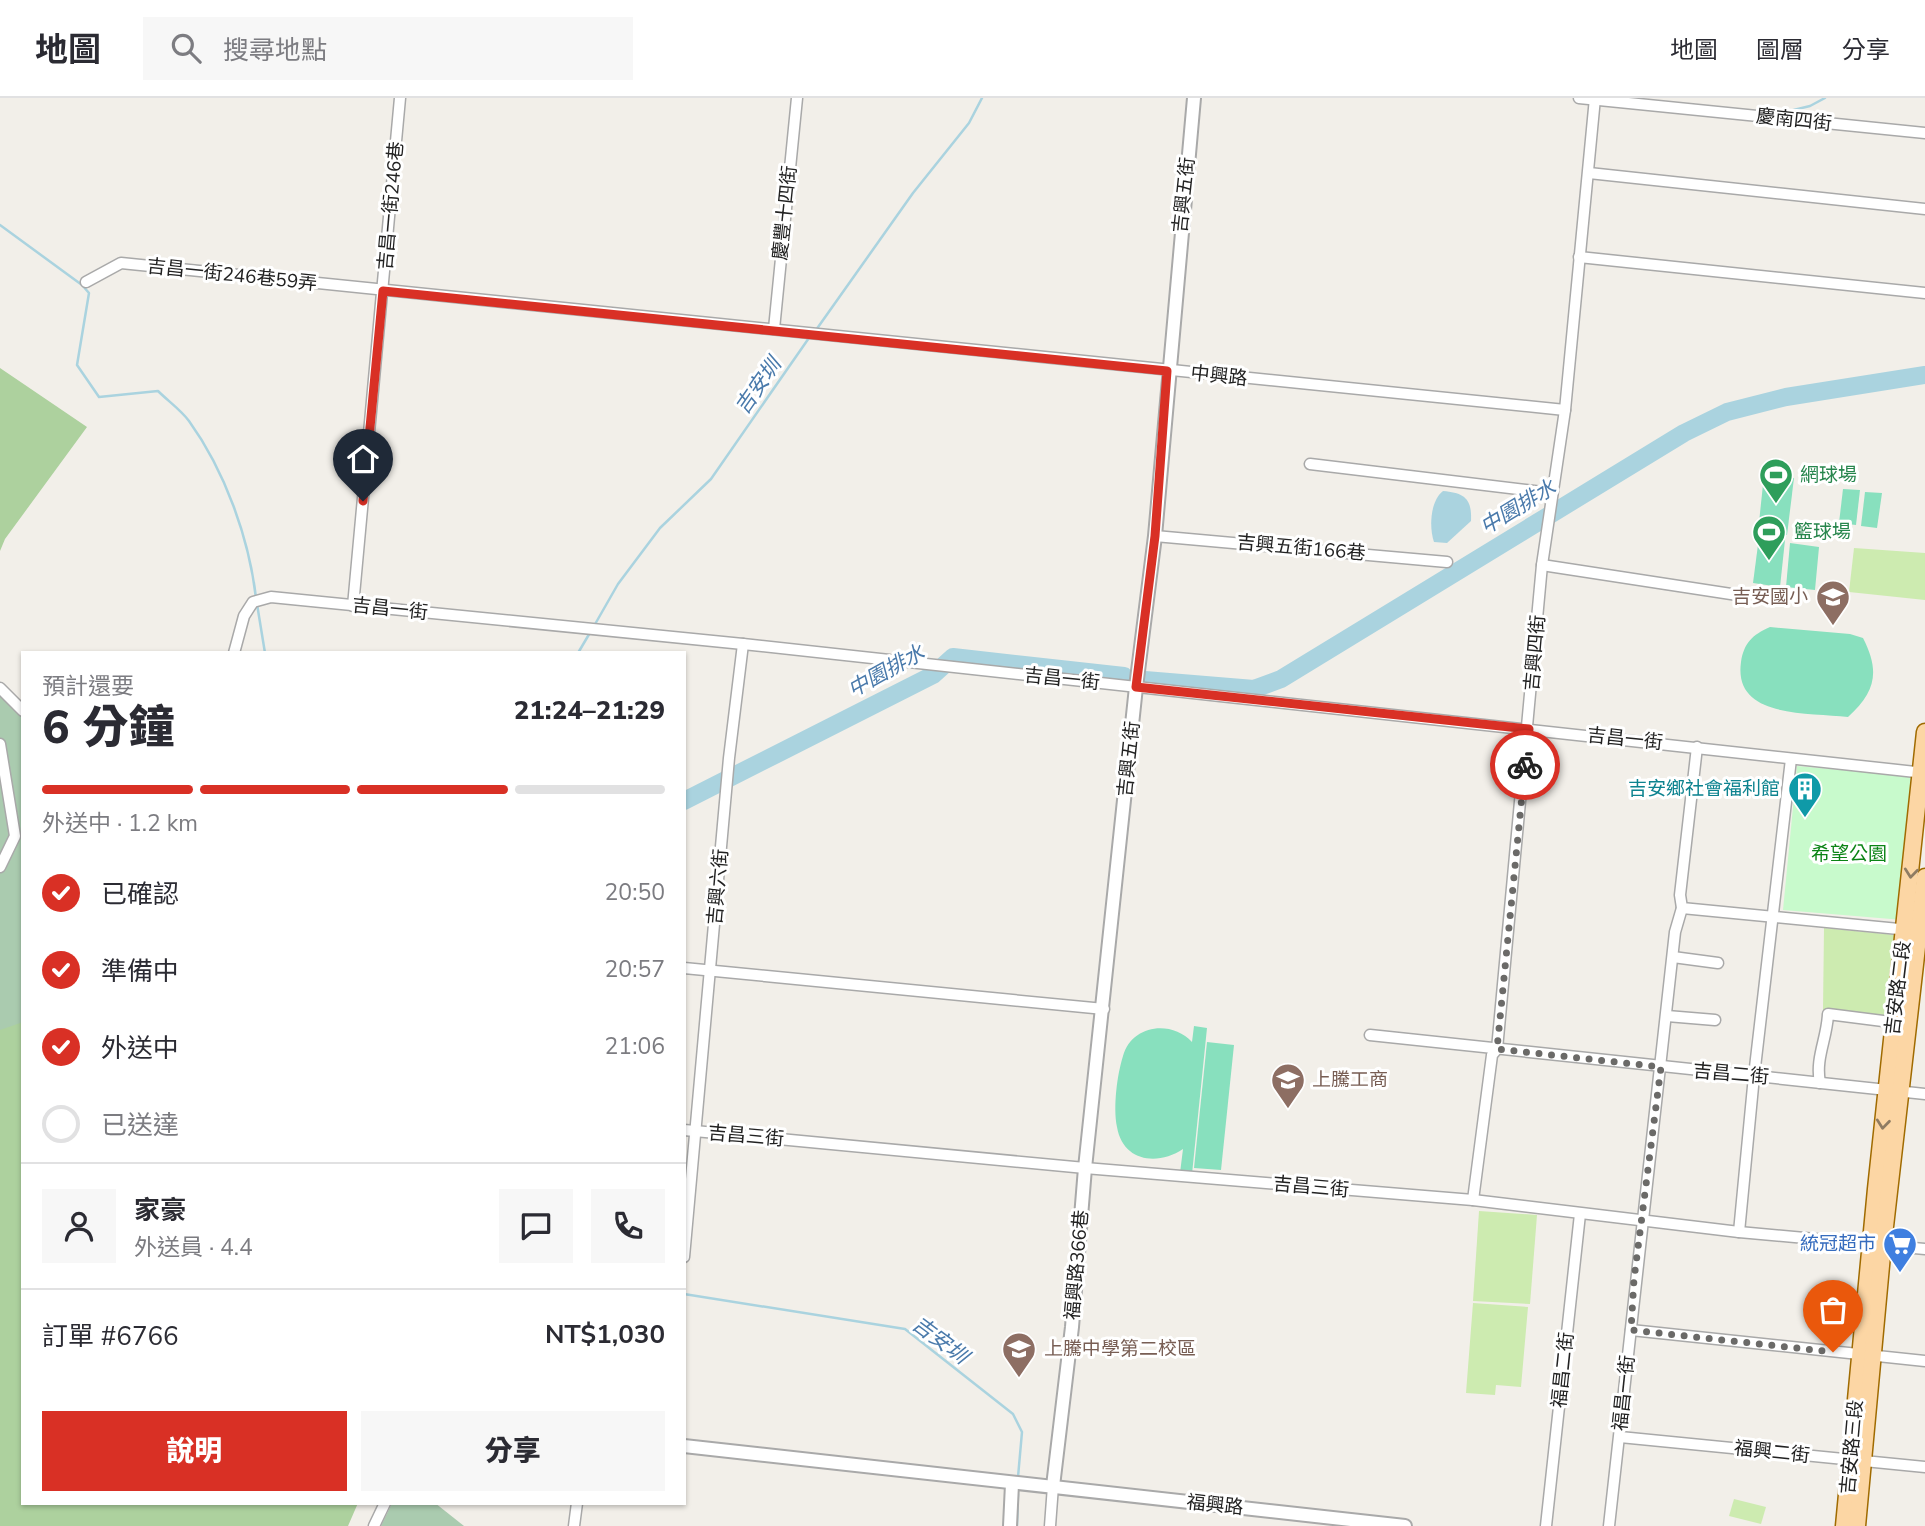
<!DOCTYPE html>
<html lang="zh-TW">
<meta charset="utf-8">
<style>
body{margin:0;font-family:"Nunito Sans","Noto Sans TC",sans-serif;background:#f7f7f7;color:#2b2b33;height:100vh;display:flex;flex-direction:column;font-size:26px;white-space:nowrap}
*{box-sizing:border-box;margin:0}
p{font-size:23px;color:#7c7c81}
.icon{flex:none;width:38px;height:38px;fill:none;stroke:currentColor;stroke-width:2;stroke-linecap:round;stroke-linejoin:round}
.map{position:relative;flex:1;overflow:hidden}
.panel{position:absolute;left:21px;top:553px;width:665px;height:854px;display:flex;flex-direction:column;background:#fff;border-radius:0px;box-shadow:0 2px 5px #0004}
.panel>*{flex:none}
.pin{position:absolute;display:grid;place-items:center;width:60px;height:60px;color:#fff;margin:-72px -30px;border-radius:50% 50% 50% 0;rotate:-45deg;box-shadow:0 0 7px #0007}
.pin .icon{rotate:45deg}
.courier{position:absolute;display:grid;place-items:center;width:70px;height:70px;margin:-35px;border:5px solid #d93025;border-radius:50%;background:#fff;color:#222;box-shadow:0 2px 9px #0007}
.overview em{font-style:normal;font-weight:800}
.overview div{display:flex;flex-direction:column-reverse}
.overview{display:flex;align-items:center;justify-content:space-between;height:119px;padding:0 21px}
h1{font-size:46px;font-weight:800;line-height:52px}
.bar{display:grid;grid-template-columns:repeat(4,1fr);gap:10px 7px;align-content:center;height:84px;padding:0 21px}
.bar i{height:9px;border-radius:5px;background:#e1e1e2}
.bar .selected{background:#d93025}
.bar p{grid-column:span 4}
.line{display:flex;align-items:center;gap:18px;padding:0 21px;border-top:2px solid #e1e1e2}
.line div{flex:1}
.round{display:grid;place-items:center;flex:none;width:74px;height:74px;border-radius:0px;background:#f7f7f7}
ol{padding:0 21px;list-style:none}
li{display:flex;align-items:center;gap:21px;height:77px}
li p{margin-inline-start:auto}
li .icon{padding:7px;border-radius:50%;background:#d93025;color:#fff;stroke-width:4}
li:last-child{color:#7c7c81}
li i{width:38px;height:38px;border:4px solid #e1e1e2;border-radius:50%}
.cta{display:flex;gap:14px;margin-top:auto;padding:14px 21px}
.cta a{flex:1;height:80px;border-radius:0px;background:#d93025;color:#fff;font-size:28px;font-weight:800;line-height:80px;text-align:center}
.cta a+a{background:#f7f7f7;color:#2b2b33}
header{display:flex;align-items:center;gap:42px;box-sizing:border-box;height:98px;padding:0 35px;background:#fff;border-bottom:2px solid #e1e1e2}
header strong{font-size:33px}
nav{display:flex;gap:38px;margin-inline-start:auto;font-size:24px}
.search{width:490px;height:63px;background:#f7f7f7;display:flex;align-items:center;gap:18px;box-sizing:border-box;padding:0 24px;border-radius:0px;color:#7c7c81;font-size:26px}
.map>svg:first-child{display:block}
.grass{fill:#cdebb0}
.forest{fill:#add19e}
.cemetery{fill:#aacbaf}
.park{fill:#c8facc}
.pitch{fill:#88e0be}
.water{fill:#aad3df}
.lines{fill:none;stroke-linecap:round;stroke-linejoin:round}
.stream{stroke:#aad3df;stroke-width:2.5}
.river{stroke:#aad3df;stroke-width:18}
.minor-casing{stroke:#a9a9a9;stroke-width:13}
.tertiary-casing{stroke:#a9a9a9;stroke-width:16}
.primary-casing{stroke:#a06b00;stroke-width:19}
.minor{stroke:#fff;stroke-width:10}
.tertiary{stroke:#fff;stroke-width:12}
.primary{stroke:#fcd6a4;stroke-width:16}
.oneway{stroke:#8f7c63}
.done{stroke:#6b6a68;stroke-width:7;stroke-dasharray:0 12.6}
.route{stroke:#d93025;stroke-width:9}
.labels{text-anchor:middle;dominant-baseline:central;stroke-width:6;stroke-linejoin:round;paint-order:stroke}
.street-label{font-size:19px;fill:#222;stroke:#fff}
.leisure-label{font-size:19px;fill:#27864d;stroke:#fff;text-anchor:start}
.education-label{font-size:19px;fill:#785e54;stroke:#fff;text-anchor:start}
.culture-label{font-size:19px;fill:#0d838f;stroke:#fff;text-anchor:end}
.park-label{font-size:19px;fill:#0c8416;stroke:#fff}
.shop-label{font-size:19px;fill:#366cbe;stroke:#fff;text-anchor:end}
.water-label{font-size:21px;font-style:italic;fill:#4a7aab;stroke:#fff}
</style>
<header>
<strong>地圖</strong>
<div class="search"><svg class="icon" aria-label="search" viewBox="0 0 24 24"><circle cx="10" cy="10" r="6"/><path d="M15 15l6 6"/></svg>搜尋地點</div>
<nav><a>地圖</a><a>圖層</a><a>分享</a></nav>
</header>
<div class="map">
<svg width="1925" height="1428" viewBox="0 0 1925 1428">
<rect width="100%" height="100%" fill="#f2efe9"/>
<g class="grass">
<polygon points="1854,450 1925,455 1925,502 1849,494"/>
<polygon points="1824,830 1895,837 1885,920 1823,912"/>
<polygon points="1479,1113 1537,1117 1530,1206 1473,1203"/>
<polygon points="1473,1205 1528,1209 1521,1289 1496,1287 1495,1297 1466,1295"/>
<polygon points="1734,1401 1766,1409 1761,1426 1729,1418"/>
</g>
<g class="forest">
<polygon points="0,270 87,329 5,441 0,453"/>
<polygon points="23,866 23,1405 358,1405 348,1428 0,1428 0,885"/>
</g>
<g class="cemetery">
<polygon points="3,586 23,615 23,924 0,932 0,589"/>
<polygon points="392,1405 435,1405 464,1428 381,1428"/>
</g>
<polygon class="park" points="1797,668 1918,679 1903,822 1783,812"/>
<g class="pitch">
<polygon points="1764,377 1794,380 1787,437 1758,434"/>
<polygon points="1843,391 1860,392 1856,427 1839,425"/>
<polygon points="1865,394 1882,395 1877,430 1861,428"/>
<polygon points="1759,439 1785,442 1780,489 1753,485"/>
<polygon points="1790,445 1819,449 1815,492 1786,489"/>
<path d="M 1770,529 L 1850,536 L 1863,540 C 1880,573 1876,594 1848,619 C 1808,614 1733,621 1741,564 C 1744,545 1752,537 1770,529 Z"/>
<path d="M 1194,928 L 1207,930 L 1192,1076 L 1180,1075 L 1183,1051 C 1158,1068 1123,1064 1117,1029 C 1113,1009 1117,977 1123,958 C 1132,926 1172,922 1192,944 Z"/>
<polygon points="1207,944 1234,947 1221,1072 1194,1070"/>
</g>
<path class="water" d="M 1443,393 C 1464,395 1472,400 1471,423 L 1447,445 L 1434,444 C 1429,430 1430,403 1443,393 Z"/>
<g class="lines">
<g class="stream">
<polyline points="1777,16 1810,8 1825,0"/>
<path d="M 0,127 L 82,187 L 89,195 L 77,267 L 99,299 L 158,293 C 168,303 181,312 189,323 C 225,373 249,440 256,500"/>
<polyline points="816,232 913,95 969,25 982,0"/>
<polyline points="257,506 265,555"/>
<polyline points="594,528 618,486 660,430 711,381 811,237"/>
<polyline points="578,555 591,533"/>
<polyline points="684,1196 905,1231 1013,1316 1022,1334 1018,1379"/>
<polyline points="1017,1428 1018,1396"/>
</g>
<g class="river">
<polyline points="1145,582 1254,591 1281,581 1684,335 1727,314 1786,299 1925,277"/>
<polyline points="684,703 933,577 953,559 1124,578"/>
</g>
<g class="minor-casing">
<g id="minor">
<polyline points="1579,0 1925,35"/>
<polyline points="1589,75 1925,111"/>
<polyline points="1579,159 1925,195"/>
<polyline points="86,184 121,165 1565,312"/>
<polyline points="774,231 797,0"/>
<polyline points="1310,366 1551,395"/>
<polyline points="1155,438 1447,464"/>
<polyline points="1542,467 1744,498"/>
<polyline points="353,508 400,0"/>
<polyline points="234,555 244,518 253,504 271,499 743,546 1925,675"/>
<polyline points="0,590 23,613"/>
<polyline points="0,646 15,738 0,769"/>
<polyline points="1697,649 1680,797 1682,810 1909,832"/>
<polyline points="1673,859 1718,865"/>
<polyline points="684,870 1104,911"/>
<polyline points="1667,918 1715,922"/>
<polyline points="1370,937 1925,996"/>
<path d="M 1820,985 C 1815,960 1827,941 1828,916 L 1883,923"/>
<polyline points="684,1032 1085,1070 1473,1102 1739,1134 1925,1151"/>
<polyline points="1473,1102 1492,957 1497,951 1542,467 1565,312 1595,0"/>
<polyline points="1739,1134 1754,978 1791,661"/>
<polyline points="684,1159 729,660 743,546"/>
<polyline points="1631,1232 1925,1263"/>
<polyline points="1620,1339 1925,1369"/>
<polyline points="374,1428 385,1405"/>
<polyline points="574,1428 577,1405"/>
<polyline points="1050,1428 1053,1388"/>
<polyline points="1546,1428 1580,1116"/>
<polyline points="1609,1428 1675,834 1682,810"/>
</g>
</g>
<g class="tertiary-casing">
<g id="tertiary">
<polyline points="684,1348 1405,1428"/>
<polyline points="1053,1388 1072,1229 1085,1070 1136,589 1155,438 1194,0"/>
<polyline points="1010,1428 1012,1386"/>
</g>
</g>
<g class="primary-casing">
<g id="primary">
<polyline points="1844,1428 1876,1091 1925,634"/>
<polyline points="1857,1428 1883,1146 1925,779"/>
</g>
</g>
<use href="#minor" class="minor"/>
<use href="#tertiary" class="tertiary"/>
<use href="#primary" class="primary"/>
</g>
<defs><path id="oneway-chevron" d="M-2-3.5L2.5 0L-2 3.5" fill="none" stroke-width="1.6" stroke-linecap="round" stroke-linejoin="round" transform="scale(1.75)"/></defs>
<g class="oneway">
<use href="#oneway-chevron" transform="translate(1911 775) rotate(96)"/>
<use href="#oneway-chevron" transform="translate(1883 1026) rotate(96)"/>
</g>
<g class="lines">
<polyline class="done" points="1525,667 1497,951 1661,969 1634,1181 1631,1232 1833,1254"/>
<polyline class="route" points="363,403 383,193 1167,273 1155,438 1136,589 1529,631 1525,667"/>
</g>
<defs>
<g id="stadium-pin" transform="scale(1.75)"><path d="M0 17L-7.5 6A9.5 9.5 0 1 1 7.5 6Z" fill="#2e9e5b" stroke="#fff"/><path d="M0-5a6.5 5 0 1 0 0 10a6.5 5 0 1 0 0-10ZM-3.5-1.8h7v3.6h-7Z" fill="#fff"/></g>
<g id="school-pin" transform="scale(1.75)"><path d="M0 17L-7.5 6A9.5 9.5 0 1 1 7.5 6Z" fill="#8d6e63" stroke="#fff"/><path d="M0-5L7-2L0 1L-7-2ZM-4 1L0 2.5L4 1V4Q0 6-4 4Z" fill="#fff"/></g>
<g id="building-pin" transform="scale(1.75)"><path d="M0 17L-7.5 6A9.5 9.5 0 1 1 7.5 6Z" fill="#0f9aa8" stroke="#fff"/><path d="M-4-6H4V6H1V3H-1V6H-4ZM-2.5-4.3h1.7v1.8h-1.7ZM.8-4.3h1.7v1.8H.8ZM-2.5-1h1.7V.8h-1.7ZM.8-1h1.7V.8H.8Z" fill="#fff"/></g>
<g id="supermarket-pin" transform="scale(1.75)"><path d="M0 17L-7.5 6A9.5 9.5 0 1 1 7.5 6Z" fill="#3f7fe0" stroke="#fff"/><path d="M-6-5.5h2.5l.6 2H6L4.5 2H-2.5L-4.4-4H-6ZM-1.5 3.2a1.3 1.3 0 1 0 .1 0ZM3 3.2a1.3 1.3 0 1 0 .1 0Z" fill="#fff"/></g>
</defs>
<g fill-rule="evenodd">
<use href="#stadium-pin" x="1776" y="377"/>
<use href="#stadium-pin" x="1769" y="434"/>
<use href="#school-pin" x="1833" y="499"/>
<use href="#building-pin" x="1805" y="691"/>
<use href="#school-pin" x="1288" y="982"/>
<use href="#supermarket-pin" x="1900" y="1146"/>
<use href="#school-pin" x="1019" y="1251"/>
</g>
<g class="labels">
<g class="street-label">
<text transform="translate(1794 22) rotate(6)">慶南四街</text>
<text transform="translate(1184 97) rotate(-84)">吉興五街</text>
<text transform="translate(391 108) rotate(-85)">吉昌一街246巷</text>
<text transform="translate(785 115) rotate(-84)">慶豐十四街</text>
<text transform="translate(232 177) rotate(6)">吉昌一街246巷59弄</text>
<text transform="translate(1219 278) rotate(6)">中興路</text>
<text transform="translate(1301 450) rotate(5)">吉興五街166巷</text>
<text transform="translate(390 511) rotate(6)">吉昌一街</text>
<text transform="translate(1535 555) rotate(-85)">吉興四街</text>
<text transform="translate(1062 581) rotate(6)">吉昌一街</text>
<text transform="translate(1625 641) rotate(6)">吉昌一街</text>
<text transform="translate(1129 661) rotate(-84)">吉興五街</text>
<text transform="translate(718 789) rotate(-85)">吉興六街</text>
<text transform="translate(1898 890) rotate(-83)">吉安路二段</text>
<text transform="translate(1731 976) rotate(5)">吉昌二街</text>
<text transform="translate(746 1038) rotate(5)">吉昌三街</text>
<text transform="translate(1311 1089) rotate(5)">吉昌三街</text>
<text transform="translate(1077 1167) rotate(-85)">福興路366巷</text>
<text transform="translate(1563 1272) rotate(-84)">福昌二街</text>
<text transform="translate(1624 1295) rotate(-84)">福昌一街</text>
<text transform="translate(1852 1349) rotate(-85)">吉安路三段</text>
<text transform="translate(1772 1354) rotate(6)">福興二街</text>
<text transform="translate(1215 1407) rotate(6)">福興路</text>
</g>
<g class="leisure-label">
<text x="1800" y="377">網球場</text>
<text x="1794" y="434">籃球場</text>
</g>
<g class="education-label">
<text x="1808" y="499" text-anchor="end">吉安國小</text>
<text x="1312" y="982">上騰工商</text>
<text x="1044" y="1251">上騰中學第二校區</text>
</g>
<g class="culture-label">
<text x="1780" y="691">吉安鄉社會福利館</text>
</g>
<g class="park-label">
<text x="1849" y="756">希望公園</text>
</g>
<g class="shop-label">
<text x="1876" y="1146">統冠超市</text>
</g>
<g class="water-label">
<text transform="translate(758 288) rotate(-55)">吉安圳</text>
<text transform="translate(1518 409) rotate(-31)">中園排水</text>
<text transform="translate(886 573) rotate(-29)">中園排水</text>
<text transform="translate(940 1242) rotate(37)">吉安圳</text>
</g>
</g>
</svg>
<div class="pin" style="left:1833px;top:1254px;background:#ea580c"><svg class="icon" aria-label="bag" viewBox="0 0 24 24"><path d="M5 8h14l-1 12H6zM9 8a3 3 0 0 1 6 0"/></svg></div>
<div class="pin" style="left:363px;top:403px;background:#1f2937"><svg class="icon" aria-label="home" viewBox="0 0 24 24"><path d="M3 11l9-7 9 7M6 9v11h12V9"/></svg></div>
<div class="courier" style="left:1525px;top:667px"><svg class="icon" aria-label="bike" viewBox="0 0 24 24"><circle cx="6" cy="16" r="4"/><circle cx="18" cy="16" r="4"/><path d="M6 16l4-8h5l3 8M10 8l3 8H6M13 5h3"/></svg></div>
<section class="panel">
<div class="overview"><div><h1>6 分鐘</h1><p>預計還要</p></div><em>21:24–21:29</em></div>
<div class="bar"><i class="selected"></i><i class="selected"></i><i class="selected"></i><i></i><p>外送中 · 1.2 km</p></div>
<ol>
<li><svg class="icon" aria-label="check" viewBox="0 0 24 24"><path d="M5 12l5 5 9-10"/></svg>已確認<p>20:50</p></li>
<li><svg class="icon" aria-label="check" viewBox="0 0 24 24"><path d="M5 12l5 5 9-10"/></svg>準備中<p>20:57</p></li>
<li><svg class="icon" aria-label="check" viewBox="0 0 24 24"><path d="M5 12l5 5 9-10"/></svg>外送中<p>21:06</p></li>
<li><i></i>已送達</li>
</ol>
<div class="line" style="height:126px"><a class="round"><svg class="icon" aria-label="person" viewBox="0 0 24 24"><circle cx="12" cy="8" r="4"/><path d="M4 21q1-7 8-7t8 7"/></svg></a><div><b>家豪</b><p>外送員 · 4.4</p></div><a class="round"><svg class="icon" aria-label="chat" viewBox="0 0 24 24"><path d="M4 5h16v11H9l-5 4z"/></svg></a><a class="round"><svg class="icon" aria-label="phone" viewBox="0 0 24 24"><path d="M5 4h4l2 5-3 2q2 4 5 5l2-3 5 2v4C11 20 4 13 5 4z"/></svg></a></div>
<div class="line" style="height:91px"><div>訂單 #6766</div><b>NT$1,030</b></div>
<div class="cta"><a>說明</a><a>分享</a></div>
</section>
</div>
